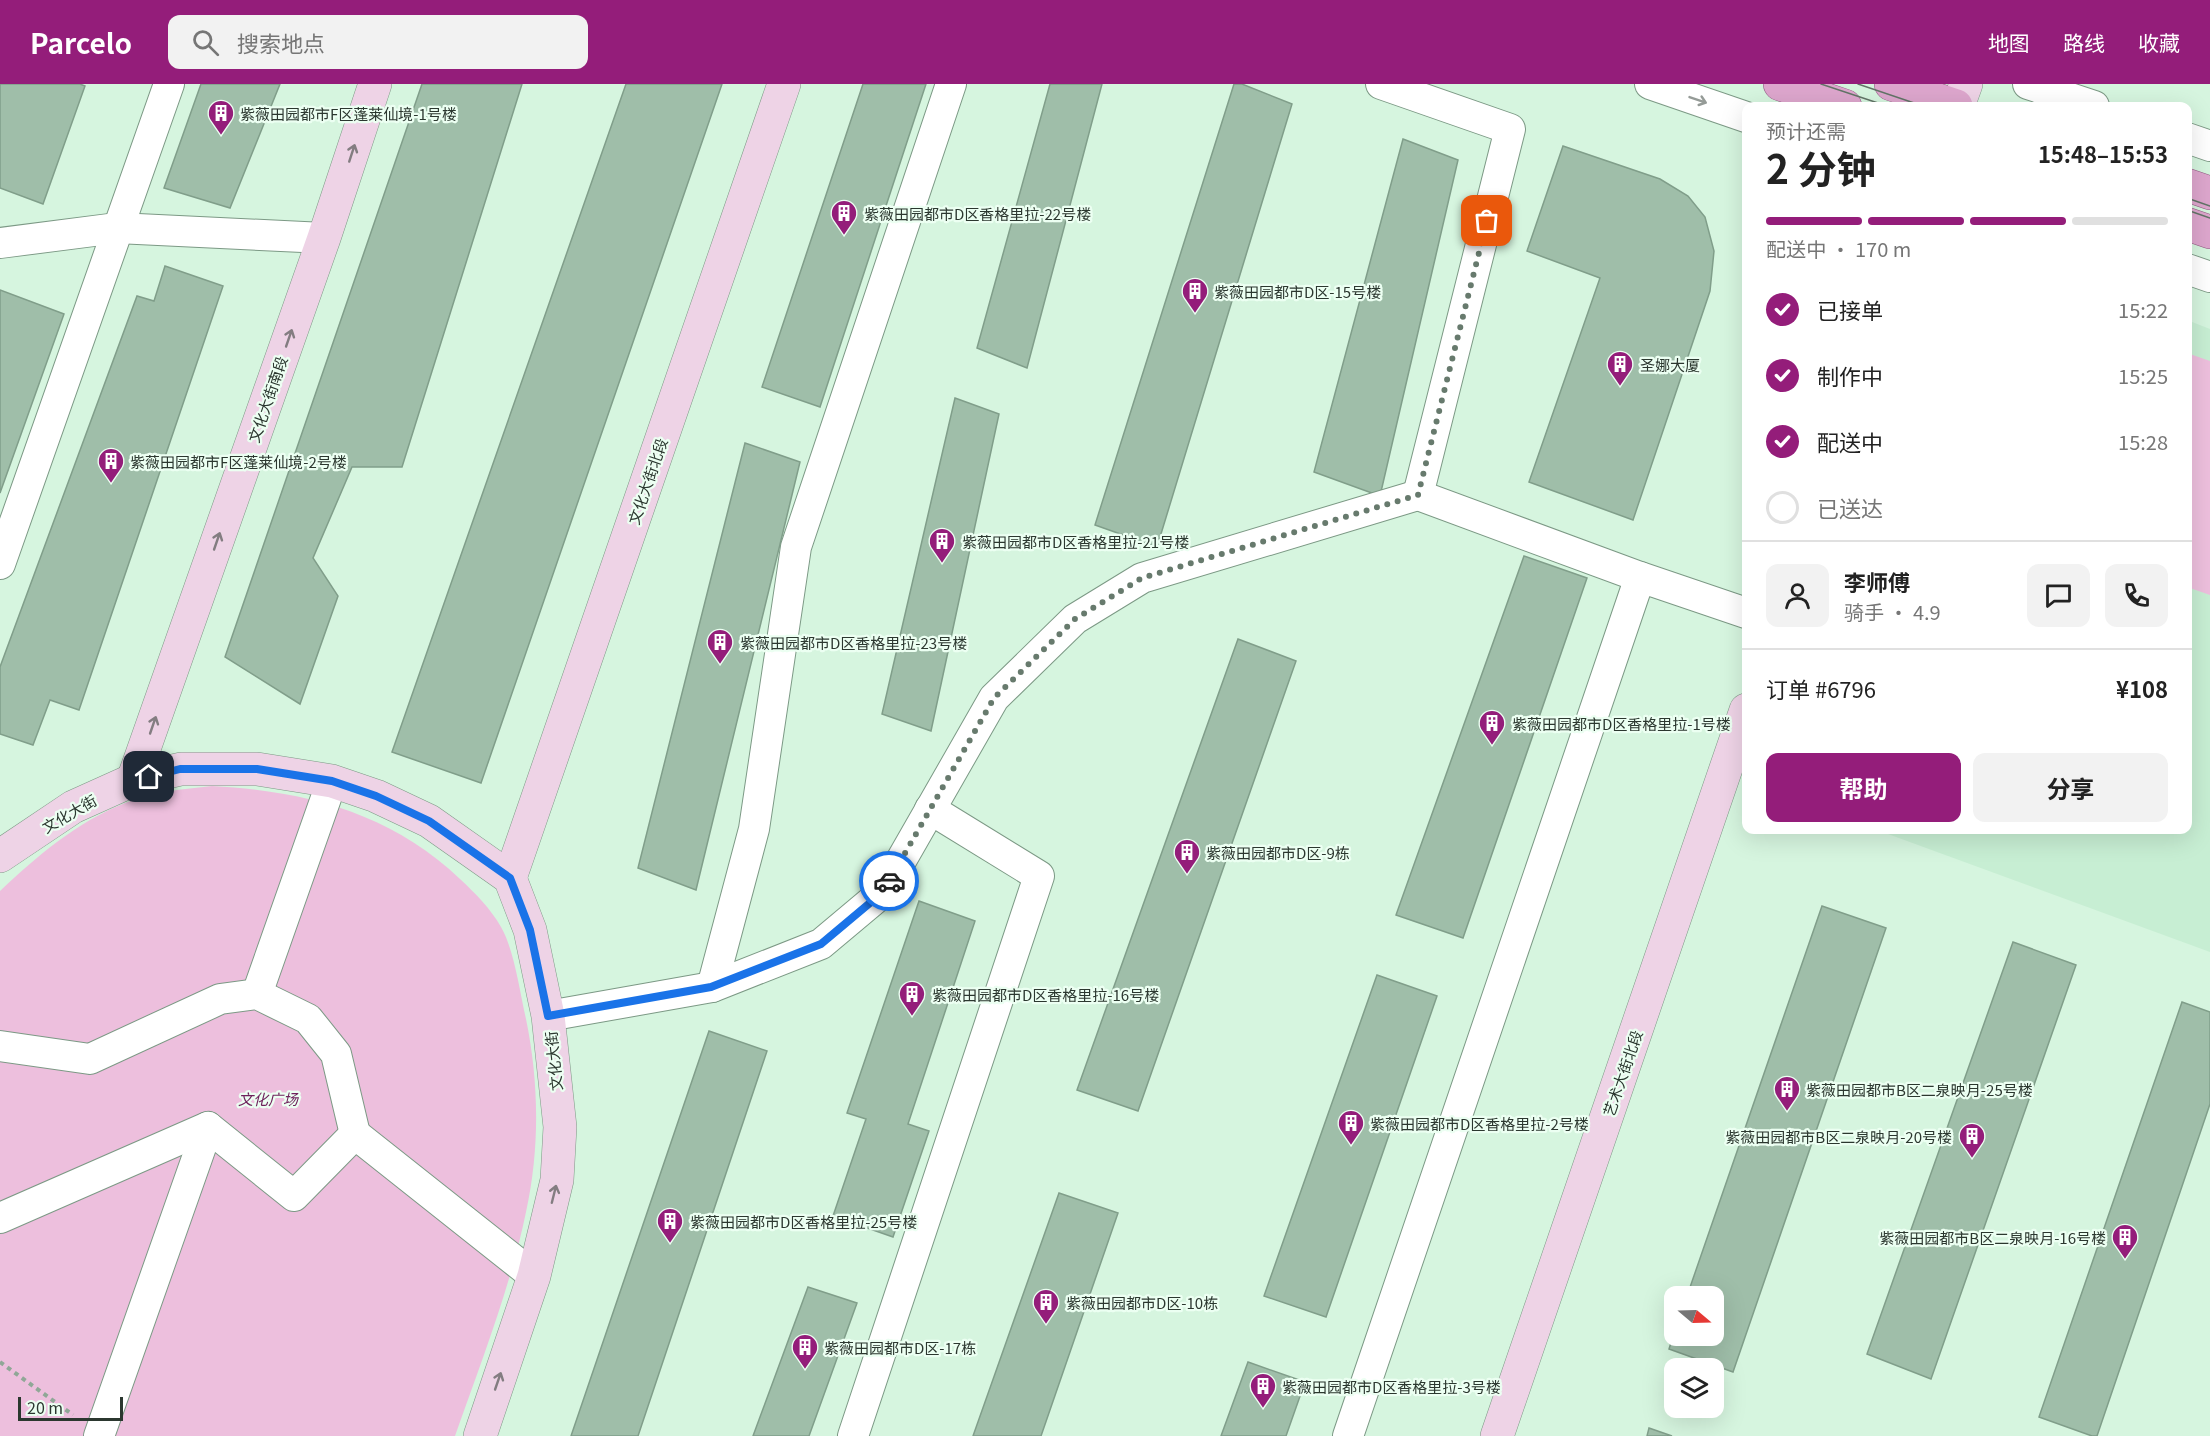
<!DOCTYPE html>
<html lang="zh">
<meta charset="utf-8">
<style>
body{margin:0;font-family:Georgia,"Noto Sans SC",serif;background:#f2f2f2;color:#222;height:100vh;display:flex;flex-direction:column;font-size:22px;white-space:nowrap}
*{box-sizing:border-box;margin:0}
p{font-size:20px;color:#767676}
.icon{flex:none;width:33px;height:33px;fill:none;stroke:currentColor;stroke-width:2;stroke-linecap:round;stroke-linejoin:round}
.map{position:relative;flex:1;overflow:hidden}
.drawer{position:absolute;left:1742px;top:18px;width:450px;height:732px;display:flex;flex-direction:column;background:#fff;border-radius:12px;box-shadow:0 6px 24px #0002}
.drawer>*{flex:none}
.needle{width:39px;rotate:109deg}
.fabs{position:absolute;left:1664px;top:1202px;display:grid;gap:12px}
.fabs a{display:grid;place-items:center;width:60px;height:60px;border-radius:12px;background:#fff;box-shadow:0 6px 24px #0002;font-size:30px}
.scale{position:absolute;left:18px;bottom:15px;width:105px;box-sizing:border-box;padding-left:6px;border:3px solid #2b372f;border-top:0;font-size:16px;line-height:21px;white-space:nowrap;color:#2b372f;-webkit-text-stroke:4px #ecfff2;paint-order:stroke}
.pin{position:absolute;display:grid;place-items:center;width:51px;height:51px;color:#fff;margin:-26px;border-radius:12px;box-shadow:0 3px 9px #0006}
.courier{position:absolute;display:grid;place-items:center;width:60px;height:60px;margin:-30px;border:4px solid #1a73e8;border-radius:50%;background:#fff;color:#222;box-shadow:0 2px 8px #0007}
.head em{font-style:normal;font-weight:700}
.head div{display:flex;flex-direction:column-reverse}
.head{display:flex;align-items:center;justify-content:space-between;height:102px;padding:0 24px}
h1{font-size:39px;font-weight:700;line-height:45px}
.bar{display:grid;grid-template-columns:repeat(4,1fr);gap:9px 6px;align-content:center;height:72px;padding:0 24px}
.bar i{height:8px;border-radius:4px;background:#e0e0e0}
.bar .selected{background:#941d7a}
.bar p{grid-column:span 4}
.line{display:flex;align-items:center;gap:15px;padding:0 24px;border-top:2px solid #e0e0e0}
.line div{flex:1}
.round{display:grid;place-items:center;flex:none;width:63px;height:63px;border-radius:12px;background:#f2f2f2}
ol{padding:0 24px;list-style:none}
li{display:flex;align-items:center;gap:18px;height:66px}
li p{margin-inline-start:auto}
li .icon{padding:6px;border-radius:50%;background:#941d7a;color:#fff;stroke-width:4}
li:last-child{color:#767676}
li i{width:33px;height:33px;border:3px solid #e0e0e0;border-radius:50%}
.button{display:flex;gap:12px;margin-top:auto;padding:12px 24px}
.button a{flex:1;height:69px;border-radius:12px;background:#941d7a;color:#fff;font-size:24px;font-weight:700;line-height:69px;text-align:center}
.button a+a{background:#f2f2f2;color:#222}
header{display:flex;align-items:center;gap:36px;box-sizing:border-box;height:84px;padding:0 30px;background:#941d7a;color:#fff}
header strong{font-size:28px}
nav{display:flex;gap:33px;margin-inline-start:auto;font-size:21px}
.search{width:420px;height:54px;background:#f2f2f2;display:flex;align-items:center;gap:15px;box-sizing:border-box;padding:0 21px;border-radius:12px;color:#767676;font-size:22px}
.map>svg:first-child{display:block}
.built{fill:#c7eed3}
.green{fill:#edbfdd}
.building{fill:#9fbea9;stroke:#809e8a;stroke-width:1.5}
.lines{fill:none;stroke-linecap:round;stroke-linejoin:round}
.street-casing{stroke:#7c9985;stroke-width:32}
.secondary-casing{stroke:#7c9985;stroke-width:34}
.primary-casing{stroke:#905980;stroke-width:34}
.path{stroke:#90a797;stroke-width:4;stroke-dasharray:4.5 4.5;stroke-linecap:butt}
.street{stroke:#fff;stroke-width:30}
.secondary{stroke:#eed3e6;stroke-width:33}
.primary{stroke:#dda6cd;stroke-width:33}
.tram{stroke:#627467;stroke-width:1.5}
.oneway{stroke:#959b97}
.oneway2{stroke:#837d81}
.done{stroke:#677a6d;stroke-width:6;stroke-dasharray:0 10.8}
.route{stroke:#1a73e8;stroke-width:8}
.labels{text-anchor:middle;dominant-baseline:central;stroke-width:4.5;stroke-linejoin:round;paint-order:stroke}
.poi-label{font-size:15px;fill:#2b372f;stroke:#ecfff2;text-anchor:start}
.street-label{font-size:15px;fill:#2b372f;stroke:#ecfff2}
.park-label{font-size:15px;font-style:italic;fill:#6f215c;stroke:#ecfff2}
</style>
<header>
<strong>Parcelo</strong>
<div class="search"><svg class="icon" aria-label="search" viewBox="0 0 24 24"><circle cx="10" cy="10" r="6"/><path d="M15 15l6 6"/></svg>搜索地点</div>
<nav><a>地图</a><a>路线</a><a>收藏</a></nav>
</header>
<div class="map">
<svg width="2210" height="1352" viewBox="0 0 2210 1352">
<rect width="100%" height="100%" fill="#d6f5df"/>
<polygon class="built" points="2187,236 2210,245 2210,868 1877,746 2187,746"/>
<g class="green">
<polygon points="2187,269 2210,277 2210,511 2187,503"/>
<path d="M 212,702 C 305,707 391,729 460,795 C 475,809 491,825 501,843 C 514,865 520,909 526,935 C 539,998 540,1064 526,1128 C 510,1205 481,1278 455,1352 L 0,1352 L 0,807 C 37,772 77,738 125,719 C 152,708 183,705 212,702 Z"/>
</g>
<g class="building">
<polygon points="0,0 80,0 85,2 43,120 0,104"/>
<polygon points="201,0 280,0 230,124 164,104"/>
<polygon points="422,0 522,0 402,383 352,383 313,474 338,512 300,620 225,573"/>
<polygon points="626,0 722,0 481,699 392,668"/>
<polygon points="863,0 926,0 820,323 762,303"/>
<polygon points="1050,0 1102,0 1027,284 977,264"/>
<polygon points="1234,0 1242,0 1292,20 1157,463 1095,441"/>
<polygon points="1403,55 1458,76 1380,412 1314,388"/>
<polygon points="1563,62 1660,95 1688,112 1705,133 1714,167 1710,207 1633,436 1529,398 1600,194 1527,167"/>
<polygon points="165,182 223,202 79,626 50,616 33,661 0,650 0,583 137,212 154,217"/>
<polygon points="0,206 64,230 0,409"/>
<polygon points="955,314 999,330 931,647 882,630"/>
<polygon points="745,359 800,378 696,806 638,784"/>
<polygon points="1524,472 1587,494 1463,854 1396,831"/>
<polygon points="1238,555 1296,577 1138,1027 1077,1006"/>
<polygon points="919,817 975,837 908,1040 929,1047 893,1153 833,1132 866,1035 847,1029"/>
<polygon points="1822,822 1886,844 1733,1288 1669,1265 1674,1249 1674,1251 1713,1251 1713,1212 1687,1212"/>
<polygon points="2013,858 2076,881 1931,1295 1867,1270"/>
<polygon points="1377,891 1437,912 1326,1233 1264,1212"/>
<polygon points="2182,918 2210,928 2210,1020 2097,1352 2092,1352 2039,1333"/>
<polygon points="709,947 767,967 638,1352 571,1352"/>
<polygon points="1059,1109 1118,1129 1041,1352 973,1352"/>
<polygon points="808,1203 857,1219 809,1352 753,1352"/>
<polygon points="1248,1278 1305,1298 1286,1352 1221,1352"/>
<polygon points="1649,1344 1672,1352 1647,1352"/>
</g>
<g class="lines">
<g class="street-casing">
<g id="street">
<polyline points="1381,0 1510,45 1418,411 1640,493"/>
<polyline points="1650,0 1746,33"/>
<polyline points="2028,0 2094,22"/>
<polyline points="2187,54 2210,62"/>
<polyline points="0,159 117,144 324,154"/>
<polyline points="2187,185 2210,193"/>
<polyline points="0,480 169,0"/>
<polyline points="712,903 754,745 796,463 951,0"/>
<polyline points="257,910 332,697"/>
<polyline points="548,932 712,903 821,860 883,808 994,614 1075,535 1142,494 1418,411"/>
<polyline points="0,962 90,975 220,915 257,910 308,935 336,970 355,1050"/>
<polyline points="0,1134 208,1043 294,1112 355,1050 534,1192"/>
<polyline points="99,1352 208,1043"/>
<polyline points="853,1352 1039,792 930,725"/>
<polyline points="1348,1352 1640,493 1746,529"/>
</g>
</g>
<g class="secondary-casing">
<g id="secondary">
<polyline points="1958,22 1966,0"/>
<polyline points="133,696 324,154 375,0"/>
<polyline points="0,772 73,723 133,696 181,685 257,685 332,697 376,712 429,737 510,794 530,846 548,932 560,1043 557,1096 534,1192 480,1352"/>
<polyline points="510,794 784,0"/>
<polyline points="1497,1352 1746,626"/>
</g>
</g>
<g class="primary-casing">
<g id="primary">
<polyline points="1780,0 1845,22"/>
<polyline points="1891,0 1956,22"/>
<polyline points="2187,101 2210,109"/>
<polyline points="2187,140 2210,148"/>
</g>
</g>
<polyline class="path" points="0,1278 73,1331"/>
<use href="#street" class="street"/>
<use href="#secondary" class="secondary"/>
<use href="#primary" class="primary"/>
<g class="tram">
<polyline points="1821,0 1887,22"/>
<polyline points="1858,0 1923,22"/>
<polyline points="2187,114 2210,122"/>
<polyline points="2187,126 2210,134"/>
</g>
</g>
<defs><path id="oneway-shaft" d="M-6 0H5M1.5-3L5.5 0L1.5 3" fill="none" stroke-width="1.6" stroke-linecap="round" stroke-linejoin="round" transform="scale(1.5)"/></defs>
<use class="oneway" href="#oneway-shaft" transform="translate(1698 16) rotate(19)"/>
<g class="oneway2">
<use href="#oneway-shaft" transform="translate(352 69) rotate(-72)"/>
<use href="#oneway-shaft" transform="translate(289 254) rotate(-71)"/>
<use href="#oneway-shaft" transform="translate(217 457) rotate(-71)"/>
<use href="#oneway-shaft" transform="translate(153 641) rotate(-71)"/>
<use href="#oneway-shaft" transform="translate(554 1110) rotate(-76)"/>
<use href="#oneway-shaft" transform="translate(498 1297) rotate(-71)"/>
</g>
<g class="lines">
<polyline class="done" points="889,797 994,614 1075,535 1142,494 1418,411 1487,137"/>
<polyline class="route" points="149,693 180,685 257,685 332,697 376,712 429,737 510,794 530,846 548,932 711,903 821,860 883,808 889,797"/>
</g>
<defs>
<g id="building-pin" transform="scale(1.35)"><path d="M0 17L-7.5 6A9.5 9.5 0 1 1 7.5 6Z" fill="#941d7a" stroke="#ecfff2"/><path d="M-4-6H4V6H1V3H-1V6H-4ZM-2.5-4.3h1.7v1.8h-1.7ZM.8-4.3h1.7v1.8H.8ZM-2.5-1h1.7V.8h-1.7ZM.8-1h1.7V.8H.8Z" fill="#fff"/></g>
</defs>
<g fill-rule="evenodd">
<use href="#building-pin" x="221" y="29"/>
<use href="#building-pin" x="844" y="129"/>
<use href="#building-pin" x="1195" y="207"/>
<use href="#building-pin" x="1620" y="280"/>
<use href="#building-pin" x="111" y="377"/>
<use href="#building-pin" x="942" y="457"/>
<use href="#building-pin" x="720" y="558"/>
<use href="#building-pin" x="1492" y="639"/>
<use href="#building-pin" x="1187" y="768"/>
<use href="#building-pin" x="912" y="910"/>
<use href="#building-pin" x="1787" y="1005"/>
<use href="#building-pin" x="1351" y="1039"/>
<use href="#building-pin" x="1972" y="1052"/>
<use href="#building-pin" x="670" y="1137"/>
<use href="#building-pin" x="2125" y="1153"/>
<use href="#building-pin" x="1046" y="1218"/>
<use href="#building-pin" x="805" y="1263"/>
<use href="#building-pin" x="1263" y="1302"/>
</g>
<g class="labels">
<g class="poi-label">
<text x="240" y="29">紫薇田园都市F区蓬莱仙境-1号楼</text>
<text x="864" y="129">紫薇田园都市D区香格里拉-22号楼</text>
<text x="1214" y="207">紫薇田园都市D区-15号楼</text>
<text x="1640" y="280">圣娜大厦</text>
<text x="130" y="377">紫薇田园都市F区蓬莱仙境-2号楼</text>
<text x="962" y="457">紫薇田园都市D区香格里拉-21号楼</text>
<text x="740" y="558">紫薇田园都市D区香格里拉-23号楼</text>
<text x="1512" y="639">紫薇田园都市D区香格里拉-1号楼</text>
<text x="1206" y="768">紫薇田园都市D区-9栋</text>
<text x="932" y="910">紫薇田园都市D区香格里拉-16号楼</text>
<text x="1806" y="1005">紫薇田园都市B区二泉映月-25号楼</text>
<text x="1370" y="1039">紫薇田园都市D区香格里拉-2号楼</text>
<text x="1952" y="1052" text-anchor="end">紫薇田园都市B区二泉映月-20号楼</text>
<text x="690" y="1137">紫薇田园都市D区香格里拉-25号楼</text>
<text x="2106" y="1153" text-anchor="end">紫薇田园都市B区二泉映月-16号楼</text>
<text x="1066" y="1218">紫薇田园都市D区-10栋</text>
<text x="824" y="1263">紫薇田园都市D区-17栋</text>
<text x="1282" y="1302">紫薇田园都市D区香格里拉-3号楼</text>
</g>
<g class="street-label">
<text transform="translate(267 315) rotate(-71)">文化大街南段</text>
<text transform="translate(647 397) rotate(-71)">文化大街北段</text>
<text transform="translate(69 729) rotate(-30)">文化大街</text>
<text transform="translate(553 977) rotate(-96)">文化大街</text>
<text transform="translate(1622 989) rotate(-71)">艺术大街北段</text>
</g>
<g class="park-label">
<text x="268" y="1014">文化广场</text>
</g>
</g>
</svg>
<div class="fabs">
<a><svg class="needle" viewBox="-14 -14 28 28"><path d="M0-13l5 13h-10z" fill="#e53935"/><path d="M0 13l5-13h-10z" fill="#767676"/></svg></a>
<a><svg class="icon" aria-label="layers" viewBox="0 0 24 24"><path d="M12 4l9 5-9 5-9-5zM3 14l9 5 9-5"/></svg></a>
</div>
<div class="scale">20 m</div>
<div class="pin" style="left:1487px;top:137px;background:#ea580c"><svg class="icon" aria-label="bag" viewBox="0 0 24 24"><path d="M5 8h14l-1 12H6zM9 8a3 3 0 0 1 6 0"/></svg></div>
<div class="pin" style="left:149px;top:693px;background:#1f2937"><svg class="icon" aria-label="home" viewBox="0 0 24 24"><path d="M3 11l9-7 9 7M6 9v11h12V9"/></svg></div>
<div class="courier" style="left:889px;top:797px"><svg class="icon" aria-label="car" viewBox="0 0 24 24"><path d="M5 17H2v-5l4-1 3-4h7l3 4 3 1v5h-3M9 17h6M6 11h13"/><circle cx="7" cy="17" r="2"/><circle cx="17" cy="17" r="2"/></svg></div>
<section class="drawer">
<div class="head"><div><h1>2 分钟</h1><p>预计还需</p></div><em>15:48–15:53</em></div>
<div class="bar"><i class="selected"></i><i class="selected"></i><i class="selected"></i><i></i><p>配送中 · 170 m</p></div>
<ol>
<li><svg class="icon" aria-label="check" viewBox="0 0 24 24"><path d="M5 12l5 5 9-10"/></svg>已接单<p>15:22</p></li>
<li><svg class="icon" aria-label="check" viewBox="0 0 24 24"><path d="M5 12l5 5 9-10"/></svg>制作中<p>15:25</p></li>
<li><svg class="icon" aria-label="check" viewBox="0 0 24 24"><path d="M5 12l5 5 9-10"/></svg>配送中<p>15:28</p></li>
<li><i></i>已送达</li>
</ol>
<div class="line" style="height:108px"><a class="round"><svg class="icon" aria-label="person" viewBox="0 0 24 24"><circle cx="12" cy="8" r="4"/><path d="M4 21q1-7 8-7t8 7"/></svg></a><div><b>李师傅</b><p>骑手 · 4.9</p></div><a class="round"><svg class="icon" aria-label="chat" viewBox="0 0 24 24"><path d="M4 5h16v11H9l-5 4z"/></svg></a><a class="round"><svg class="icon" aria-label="phone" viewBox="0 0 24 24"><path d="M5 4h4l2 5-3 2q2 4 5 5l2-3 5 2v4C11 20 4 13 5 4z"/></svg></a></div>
<div class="line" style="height:78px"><div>订单 #6796</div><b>¥108</b></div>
<div class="button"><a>帮助</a><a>分享</a></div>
</section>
</div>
